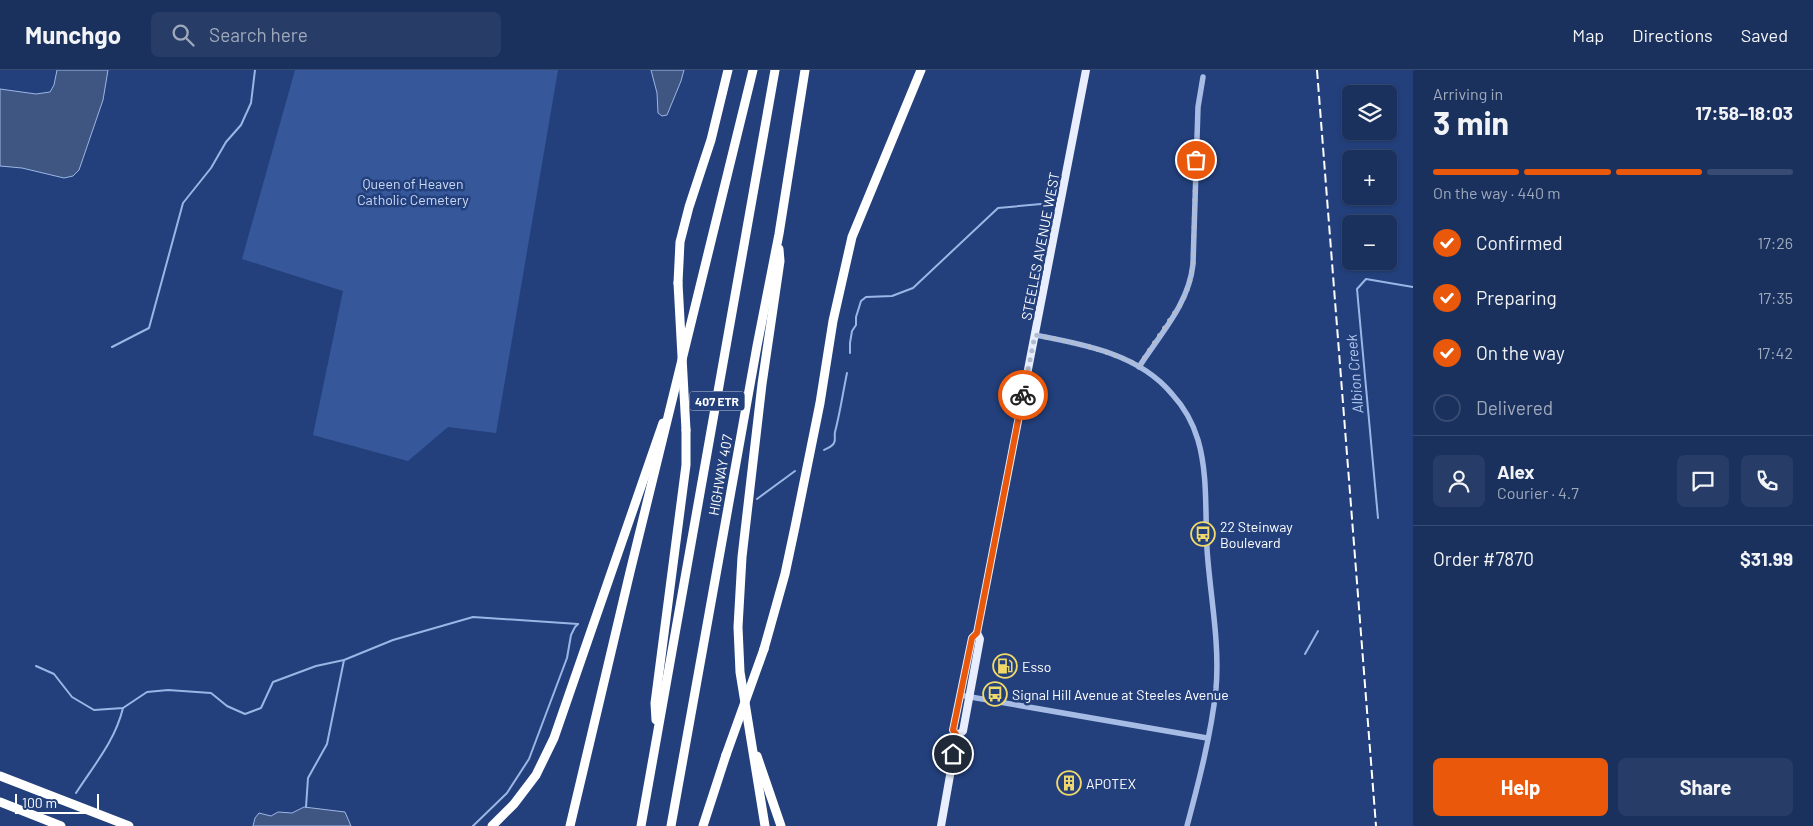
<!DOCTYPE html>
<meta charset="utf-8">
<style>
body{margin:0;font-family:Barlow,sans-serif;background:#273c66;color:#f1f3f6;height:100vh;display:flex;flex-direction:column;font-size:19px;white-space:nowrap}
*{box-sizing:border-box;margin:0}
p{font-size:16px;color:#9fa9bc}
.icon{flex:none;width:28px;height:28px;fill:none;stroke:currentColor;stroke-width:2;stroke-linecap:round;stroke-linejoin:round}
.map{position:relative;flex:1;overflow:hidden}
.side{display:flex;flex-direction:column;background:#1a305d;width:400px}
.side>*{flex:none}
.tools{position:absolute;left:1342px;top:15px;display:grid;gap:10px}
.tools a{display:grid;place-items:center;width:55px;height:55px;border-radius:8px;background:#1a305d;box-shadow:0 1px 4px #0004,0 0 0 1px #384b72;font-size:25px}
.scale{position:absolute;left:15px;bottom:12px;width:84px;box-sizing:border-box;padding-left:5px;border:2px solid #fff;border-top:0;font-size:14px;line-height:18px;white-space:nowrap;color:#fff;-webkit-text-stroke:4px #23407c;paint-order:stroke}
.pin{position:absolute;display:grid;place-items:center;width:42px;height:42px;color:#fff;margin:-21px;border:2px solid #fff;border-radius:50%;box-shadow:0 1px 5px #0007}
.courier{position:absolute;display:grid;place-items:center;width:50px;height:50px;margin:-25px;border:4px solid #ea580c;border-radius:50%;background:#fff;color:#222;box-shadow:0 1px 6px #0007}
.summary em{font-style:normal;font-weight:700}
.summary div{display:flex;flex-direction:column-reverse}
.summary{display:flex;align-items:center;justify-content:space-between;height:85px;padding:0 20px}
h1{font-size:32px;font-weight:700;line-height:38px}
.bar{display:grid;grid-template-columns:repeat(4,1fr);gap:8px 5px;align-content:center;height:60px;padding:0 20px}
.bar i{height:6px;border-radius:4px;background:#384b72}
.bar .selected{background:#ea580c}
.bar p{grid-column:span 4}
.line{display:flex;align-items:center;gap:12px;padding:0 20px;border-top:1px solid #384b72}
.line div{flex:1}
.round{display:grid;place-items:center;flex:none;width:52px;height:52px;border-radius:8px;background:#273c66}
ol{padding:0 20px;list-style:none}
li{display:flex;align-items:center;gap:15px;height:55px}
li p{margin-inline-start:auto}
li .icon{padding:5px;border-radius:50%;background:#ea580c;color:#fff;stroke-width:4}
li:last-child{color:#9fa9bc}
li i{width:28px;height:28px;border:2px solid #384b72;border-radius:50%}
.primary-button{display:flex;gap:10px;margin-top:auto;padding:10px 20px}
.primary-button a{flex:1;height:58px;border-radius:8px;background:#ea580c;color:#fff;font-size:20px;font-weight:700;line-height:58px;text-align:center}
.primary-button a+a{background:#273c66;color:#f1f3f6}
header{display:flex;align-items:center;gap:30px;box-sizing:border-box;height:70px;padding:0 25px;background:#1a305d;border-bottom:1px solid #384b72}
header strong{font-size:24px}
nav{display:flex;gap:28px;margin-inline-start:auto;font-size:18px}
.search{width:350px;height:45px;background:#273c66;display:flex;align-items:center;gap:12px;box-sizing:border-box;padding:0 18px;border-radius:8px;color:#9fa9bc;font-size:19px}
main{display:flex;flex:1;min-height:0}
.map>svg:first-child{display:block}
.green{fill:#36589a}
.water{fill:#405682;stroke:#9bb6e6}
.lines{fill:none;stroke-linecap:round;stroke-linejoin:round}
.stream{stroke:#9bb6e6;stroke-width:2}
.minor{stroke:#a7bce5;stroke-width:5.5}
.major{stroke:#e8eefd;stroke-width:8}
.highway{stroke:#fff;stroke-width:9}
.rail{stroke:#fff;stroke-width:2;stroke-dasharray:9 4;stroke-linecap:butt}
.highway-bridge{stroke:#fff;stroke-width:9}
.done{stroke:#b2bcd1;stroke-width:5;stroke-dasharray:0 9}
.route{stroke:#ea580c;stroke-width:6}
.labels{text-anchor:middle;dominant-baseline:central;stroke-width:5;stroke-linejoin:round;paint-order:stroke}
.shield{fill:#23407c;stroke:#bdc6d8;stroke-width:1}
.shield-label{font-size:12px;font-weight:bold;fill:#fff}
.park-label{font-size:14px;fill:#cad9f4;stroke:#23407c}
.street-label{font-size:14px;fill:#fff;stroke:#23407c}
.poi-label{font-size:14px;fill:#fff;stroke:#23407c;text-anchor:start}
.water-label{font-size:15px;font-style:italic;fill:#b2c7ed;stroke:#23407c}
</style>
<header>
<strong>Munchgo</strong>
<div class="search"><svg class="icon" aria-label="search" viewBox="0 0 24 24"><circle cx="10" cy="10" r="6"/><path d="M15 15l6 6"/></svg>Search here</div>
<nav><a>Map</a><a>Directions</a><a>Saved</a></nav>
</header>
<main>
<div class="map">
<svg width="1413" height="756" viewBox="0 0 1413 756">
<rect width="100%" height="100%" fill="#23407c"/>
<polygon class="green" points="295,0 558,0 496,363 448,357 408,391 313,365 343,221 242,189"/>
<g class="water">
<polygon points="57,0 108,0 103,30 79,100 73,106 64,108 22,98 0,96 0,19 36,24 50,22 54,15"/>
<polygon points="651,0 684,0 681,11 667,45 662,46 658,43 657,23"/>
<polygon points="304,737 345,742 351,756 253,756 255,748 259,743 271,746 278,742 292,743"/>
</g>
<g class="lines">
<g class="stream">
<polyline points="112,277 149,258 183,133 211,98 226,72 241,55 251,33 255,0"/>
<polyline points="850,283 850,273 852,261 856,255 856,247 861,231 866,227 892,226 913,218 998,138 1041,134"/>
<path d="M 824,380 C 827,378 832,377 834,373 C 836,370 834,366 835,362 C 840,343 843,322 847,303"/>
<polyline points="757,429 795,401"/>
<polyline points="1378,448 1357,219 1366,209 1413,217"/>
<polyline points="1305,584 1318,561"/>
<polyline points="36,596 54,604 72,627 94,640 123,638 147,622 168,620 211,623 227,636 245,644 261,638 273,612 316,596 344,590 393,570 473,547 578,554"/>
<path d="M 76,723 C 94,695 115,671 123,638"/>
<polyline points="306,737 308,708 327,674 344,590"/>
<polyline points="473,756 507,723 529,689 567,588 571,565 575,557 578,554"/>
</g>
<g class="minor">
<path d="M 1035,265 C 1083,274 1139,284 1172,324 C 1183,336 1193,353 1198,370 C 1208,404 1205,443 1207,479 C 1210,525 1220,572 1216,619 C 1211,665 1199,711 1187,756"/>
<path d="M 1139,297 C 1160,264 1189,234 1193,194 L 1198,37 L 1203,7"/>
<polyline points="965,626 1207,668"/>
</g>
<g class="major">
<polyline points="957,666 963,661 980,569 977,563"/>
<polyline points="941,756 957,666 953,660 972,568 977,563 1086,0"/>
</g>
<g class="highway">
<polyline points="678,213 680,172 689,137 711,70 728,0"/>
<polyline points="764,579 785,504 795,457 820,333 833,251 852,167 921,0"/>
<polyline points="656,650 655,633 686,395 686,360"/>
<polyline points="757,686 781,756"/>
<polyline points="0,706 129,756"/>
<polyline points="0,732 61,756"/>
<polyline points="492,756 514,734 536,705 554,668 663,353"/>
<polyline points="570,756 630,502 753,0"/>
<polyline points="641,756 775,0"/>
<polyline points="671,756 757,276 779,164 805,0"/>
<polyline points="703,756 726,685"/>
<polyline points="765,756 740,602 738,557 742,487 762,314 780,191 779,179"/>
</g>
<polyline class="rail" points="1317,0 1376,756"/>
<g class="highway-bridge">
<polyline points="678,213 686,360"/>
<polyline points="726,685 764,579"/>
</g>
</g>
<g class="lines">
<path class="done" d="M 1023,325 L 1035,265 C 1071,272 1107,279 1139,296 L 1182,232 L 1189,215 L 1193,194 L 1196,90"/>
<polyline class="route" points="953,684 957,666 953,660 972,568 977,563 1023,325"/>
</g>
<defs>
<g id="bus-ring" transform="scale(1.25)"><circle r="9.5" fill="#23407c" stroke="#f0d96a" stroke-width="1.5"/><path d="M-5-6H5V4H4V6H2V4H-2V6H-4V4H-5ZM-3.5-4V0h7V-4ZM-3.5 1.2v1.5H-2V1.2ZM2 1.2v1.5H3.5V1.2Z" fill="#f0d96a"/></g>
<g id="fuel-ring" transform="scale(1.25)"><circle r="9.5" fill="#23407c" stroke="#f0d96a" stroke-width="1.5"/><path d="M-5.5-6h7V0h2V4h1.3V-2.5L3-4.5l.8-.8L6-3V5H2.5V1h-1V6h-7ZM-4.2-4.7v3.2H.2V-4.7Z" fill="#f0d96a"/></g>
<g id="building-ring" transform="scale(1.25)"><circle r="9.5" fill="#23407c" stroke="#f0d96a" stroke-width="1.5"/><path d="M-4-6H4V6H1V3H-1V6H-4ZM-2.5-4.3h1.7v1.8h-1.7ZM.8-4.3h1.7v1.8H.8ZM-2.5-1h1.7V.8h-1.7ZM.8-1h1.7V.8H.8Z" fill="#f0d96a"/></g>
</defs>
<g fill-rule="evenodd">
<use href="#bus-ring" x="1203" y="464"/>
<use href="#fuel-ring" x="1005" y="596"/>
<use href="#bus-ring" x="995" y="624"/>
<use href="#building-ring" x="1069" y="713"/>
</g>
<g class="labels">
<rect class="shield" x="689.5" y="321.5" width="55" height="19" rx="4"/>
<g class="shield-label">
<text x="717" y="331">407 ETR</text>
</g>
<g class="park-label">
<text x="413" y="113">Queen of Heaven<tspan x="413" dy="16">Catholic Cemetery</tspan></text>
</g>
<g class="street-label">
<text transform="translate(1040 176) rotate(-79)">STEELES AVENUE WEST</text>
<text transform="translate(720 405) rotate(-80)">HIGHWAY 407</text>
</g>
<g class="poi-label">
<text x="1220" y="456">22 Steinway<tspan x="1220" dy="16">Boulevard</tspan></text>
<text x="1022" y="596">Esso</text>
<text x="1012" y="624">Signal Hill Avenue at Steeles Avenue</text>
<text x="1086" y="713">APOTEX</text>
</g>
<g class="water-label">
<text transform="translate(1354 304) rotate(-95)">Albion Creek</text>
</g>
</g>
</svg>
<div class="tools">
<a><svg class="icon" aria-label="layers" viewBox="0 0 24 24"><path d="M12 4l9 5-9 5-9-5zM3 14l9 5 9-5"/></svg></a>
<a>+</a>
<a>−</a>
</div>
<div class="scale">100 m</div>
<div class="pin" style="left:1196px;top:90px;background:#ea580c"><svg class="icon" aria-label="bag" viewBox="0 0 24 24"><path d="M5 8h14l-1 12H6zM9 8a3 3 0 0 1 6 0"/></svg></div>
<div class="pin" style="left:953px;top:684px;background:#1f2937"><svg class="icon" aria-label="home" viewBox="0 0 24 24"><path d="M3 11l9-7 9 7M6 9v11h12V9"/></svg></div>
<div class="courier" style="left:1023px;top:325px"><svg class="icon" aria-label="bike" viewBox="0 0 24 24"><circle cx="6" cy="16" r="4"/><circle cx="18" cy="16" r="4"/><path d="M6 16l4-8h5l3 8M10 8l3 8H6M13 5h3"/></svg></div>
</div>
<section class="side">
<div class="summary"><div><h1>3 min</h1><p>Arriving in</p></div><em>17:58–18:03</em></div>
<div class="bar"><i class="selected"></i><i class="selected"></i><i class="selected"></i><i></i><p>On the way · 440 m</p></div>
<ol>
<li><svg class="icon" aria-label="check" viewBox="0 0 24 24"><path d="M5 12l5 5 9-10"/></svg>Confirmed<p>17:26</p></li>
<li><svg class="icon" aria-label="check" viewBox="0 0 24 24"><path d="M5 12l5 5 9-10"/></svg>Preparing<p>17:35</p></li>
<li><svg class="icon" aria-label="check" viewBox="0 0 24 24"><path d="M5 12l5 5 9-10"/></svg>On the way<p>17:42</p></li>
<li><i></i>Delivered</li>
</ol>
<div class="line" style="height:90px"><a class="round"><svg class="icon" aria-label="person" viewBox="0 0 24 24"><circle cx="12" cy="8" r="4"/><path d="M4 21q1-7 8-7t8 7"/></svg></a><div><b>Alex</b><p>Courier · 4.7</p></div><a class="round"><svg class="icon" aria-label="chat" viewBox="0 0 24 24"><path d="M4 5h16v11H9l-5 4z"/></svg></a><a class="round"><svg class="icon" aria-label="phone" viewBox="0 0 24 24"><path d="M5 4h4l2 5-3 2q2 4 5 5l2-3 5 2v4C11 20 4 13 5 4z"/></svg></a></div>
<div class="line" style="height:65px"><div>Order #7870</div><b>$31.99</b></div>
<div class="primary-button"><a>Help</a><a>Share</a></div>
</section>
</main>
